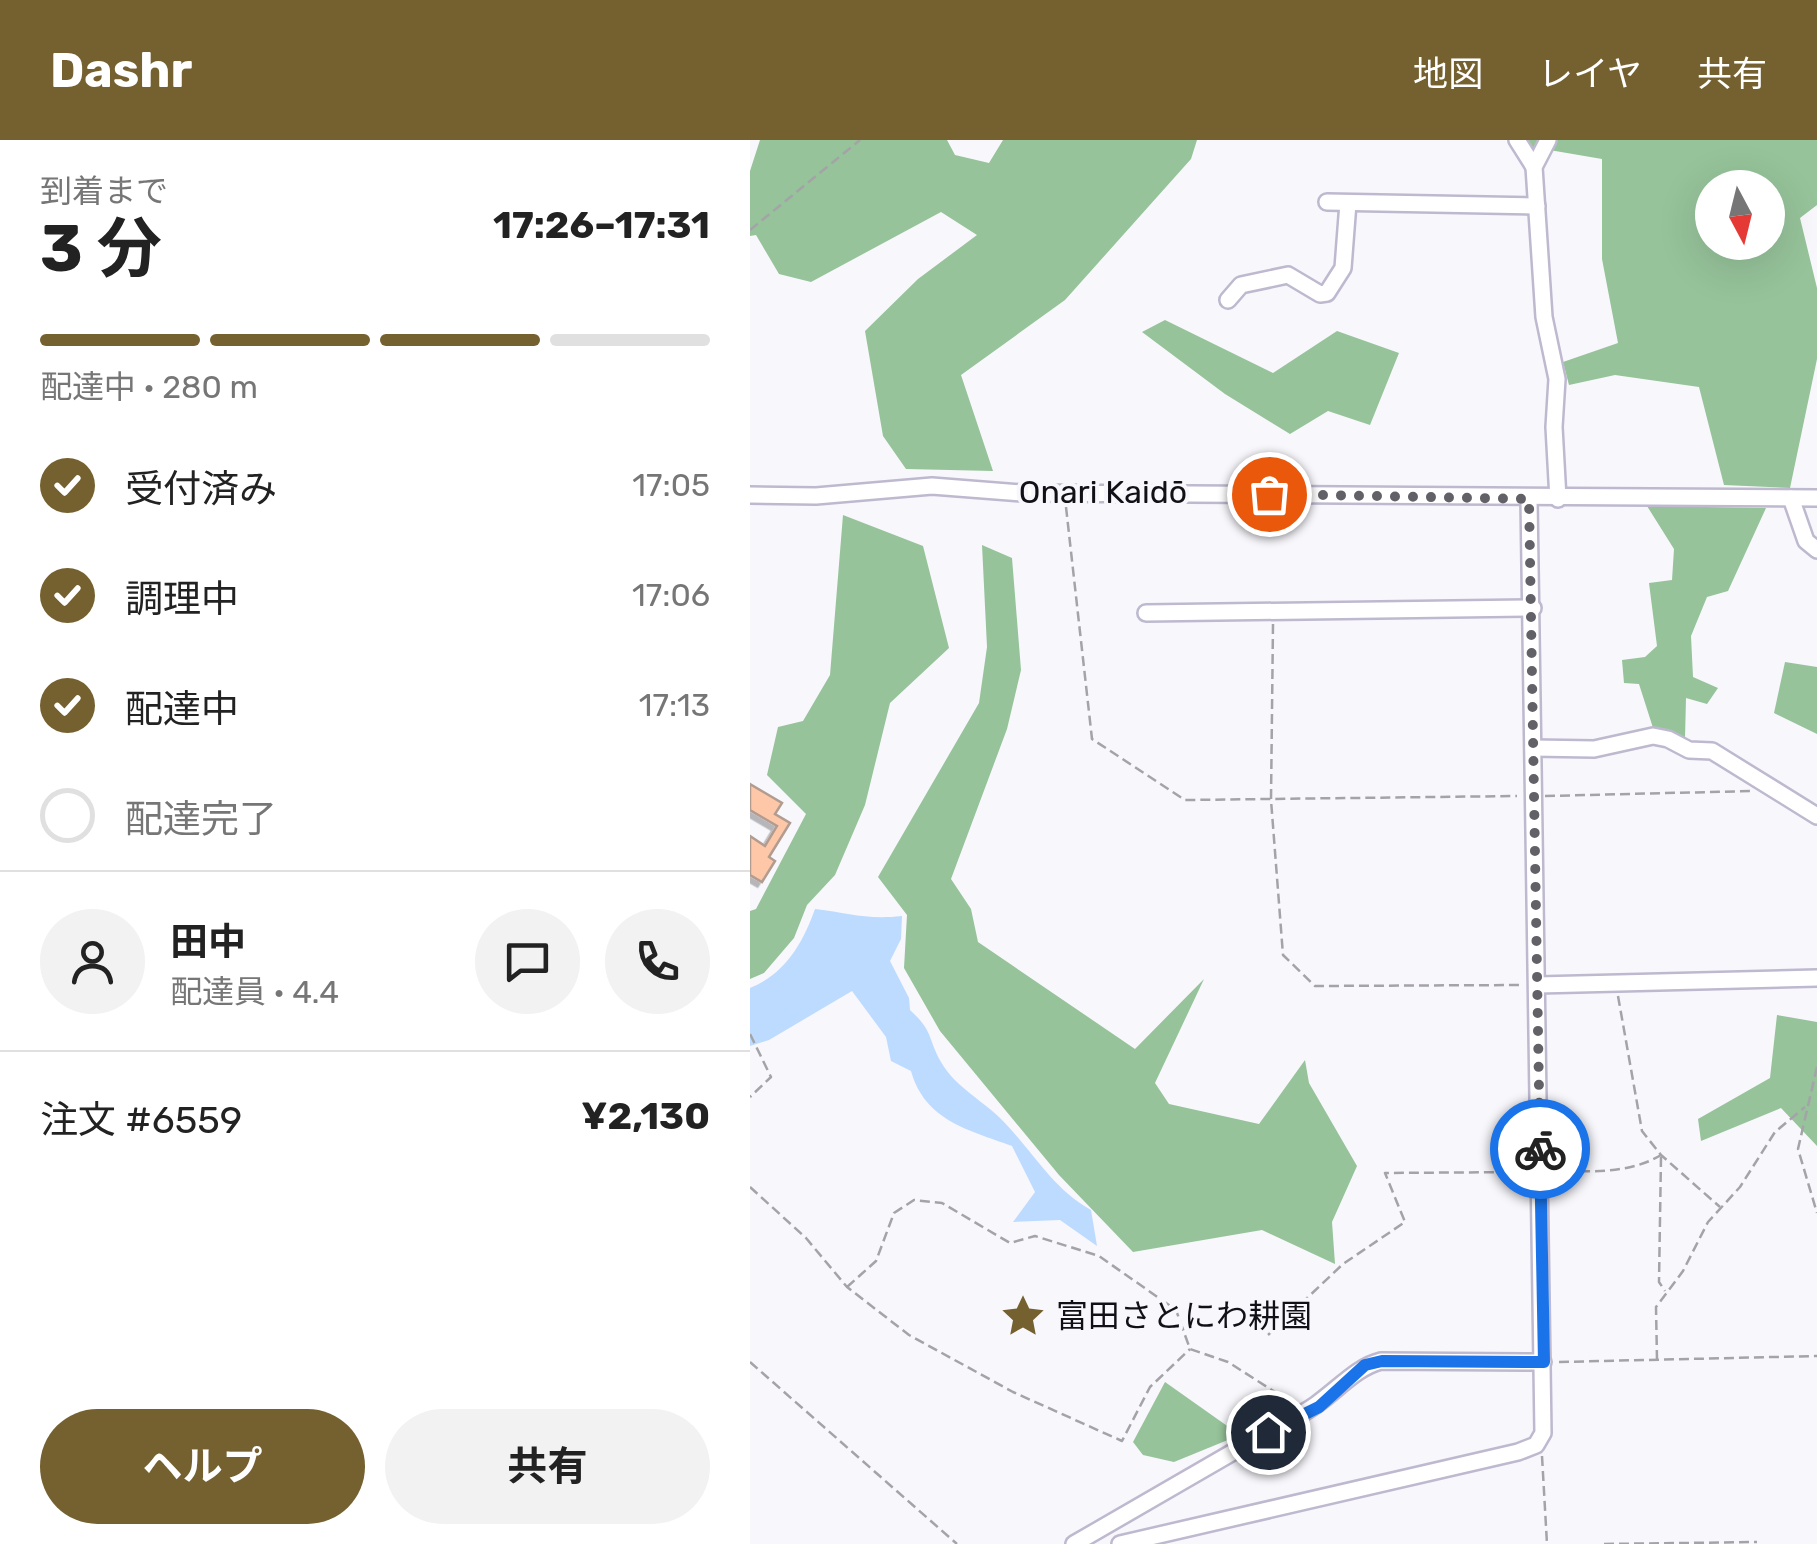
<!DOCTYPE html>
<html lang="ja">
<meta charset="utf-8">
<style>
body{margin:0;font-family:Rubik,"Noto Sans JP",sans-serif;background:#f2f2f2;color:#222;height:100vh;display:flex;flex-direction:column;font-size:38px;white-space:nowrap}
*{box-sizing:border-box;margin:0}
p{font-size:32px;color:#767676}
.icon{flex:none;width:55px;height:55px;fill:none;stroke:currentColor;stroke-width:2;stroke-linecap:round;stroke-linejoin:round}
.map{position:relative;flex:1;overflow:hidden}
.side{display:flex;flex-direction:column;background:#fff;width:750px}
.side>*{flex:none}
.needle{width:65px;rotate:173deg}
.controls{position:absolute;left:945px;top:30px;display:grid;gap:20px}
.controls a{display:grid;place-items:center;width:90px;height:90px;border-radius:50%;background:#fff;box-shadow:0 10px 40px #0002;font-size:50px}
.pin{position:absolute;display:grid;place-items:center;width:85px;height:85px;color:#fff;margin:-42px;border:5px solid #fff;border-radius:50%;box-shadow:0 2px 10px #0007}
.courier{position:absolute;display:grid;place-items:center;width:100px;height:100px;margin:-50px;border:8px solid #1a73e8;border-radius:50%;background:#fff;color:#222;box-shadow:0 2px 12px #0007}
.head em{font-style:normal;font-weight:700}
.head div{display:flex;flex-direction:column-reverse}
.head{display:flex;align-items:center;justify-content:space-between;height:170px;padding:0 40px}
h1{font-size:65px;font-weight:700;line-height:75px}
.bar{display:grid;grid-template-columns:repeat(4,1fr);gap:15px 10px;align-content:center;height:120px;padding:0 40px}
.bar i{height:12px;border-radius:8px;background:#e0e0e0}
.bar .active{background:#756130}
.bar p{grid-column:span 4}
.line{display:flex;align-items:center;gap:25px;padding:0 40px;border-top:2px solid #e0e0e0}
.line div{flex:1}
.round{display:grid;place-items:center;flex:none;width:105px;height:105px;border-radius:52px;background:#f2f2f2}
ol{padding:0 40px;list-style:none}
li{display:flex;align-items:center;gap:30px;height:110px}
li p{margin-inline-start:auto}
li .icon{padding:10px;border-radius:50%;background:#756130;color:#fff;stroke-width:4}
li:last-child{color:#767676}
li i{width:55px;height:55px;border:5px solid #e0e0e0;border-radius:50%}
.button{display:flex;gap:20px;margin-top:auto;padding:20px 40px}
.button a{flex:1;height:115px;border-radius:60px;background:#756130;color:#fff;font-size:40px;font-weight:700;line-height:115px;text-align:center}
.button a+a{background:#f2f2f2;color:#222}
header{display:flex;align-items:center;gap:60px;box-sizing:border-box;height:140px;padding:0 50px;background:#756130;color:#fff}
header strong{font-size:48px}
nav{display:flex;gap:55px;margin-inline-start:auto;font-size:35px}
main{display:flex;flex:1;min-height:0}
.map>svg:first-child{display:block}
.forest{fill:#96c39a;fill-rule:evenodd}
.water{fill:#bcdbff}
.building{fill:#fec7a8;stroke:#b29c90;stroke-width:2.5;filter:url(#shadow)}
.lines{fill:none;stroke-linecap:round;stroke-linejoin:round}
.minor-casing{stroke:#beb9cf;stroke-width:20}
.path{stroke:#a4a3a8;stroke-width:2.5;stroke-dasharray:10 5;stroke-linecap:butt}
.minor{stroke:#fff;stroke-width:15}
.done{stroke:#626167;stroke-width:10;stroke-dasharray:0 18}
.route{stroke:#1a73e8;stroke-width:12}
.labels{text-anchor:middle;dominant-baseline:central;stroke-width:8;stroke-linejoin:round;paint-order:stroke}
.street-label{font-size:32px;fill:#121017;stroke:#f8f7fc}
.poi-label{font-size:32px;fill:#121017;stroke:#f8f7fc;text-anchor:start}
</style>
<header>
<strong>Dashr</strong>
<nav><a>地図</a><a>レイヤ</a><a>共有</a></nav>
</header>
<main>
<section class="side">
<div class="head"><div><h1>3 分</h1><p>到着まで</p></div><em>17:26–17:31</em></div>
<div class="bar"><i class="active"></i><i class="active"></i><i class="active"></i><i></i><p>配達中 · 280 m</p></div>
<ol>
<li><svg class="icon" aria-label="check" viewBox="0 0 24 24"><path d="M5 12l5 5 9-10"/></svg>受付済み<p>17:05</p></li>
<li><svg class="icon" aria-label="check" viewBox="0 0 24 24"><path d="M5 12l5 5 9-10"/></svg>調理中<p>17:06</p></li>
<li><svg class="icon" aria-label="check" viewBox="0 0 24 24"><path d="M5 12l5 5 9-10"/></svg>配達中<p>17:13</p></li>
<li><i></i>配達完了</li>
</ol>
<div class="line" style="height:180px"><a class="round"><svg class="icon" aria-label="person" viewBox="0 0 24 24"><circle cx="12" cy="8" r="4"/><path d="M4 21q1-7 8-7t8 7"/></svg></a><div><b>田中</b><p>配達員 · 4.4</p></div><a class="round"><svg class="icon" aria-label="chat" viewBox="0 0 24 24"><path d="M4 5h16v11H9l-5 4z"/></svg></a><a class="round"><svg class="icon" aria-label="phone" viewBox="0 0 24 24"><path d="M5 4h4l2 5-3 2q2 4 5 5l2-3 5 2v4C11 20 4 13 5 4z"/></svg></a></div>
<div class="line" style="height:130px"><div>注文 #6559</div><b>¥2,130</b></div>
<div class="button"><a>ヘルプ</a><a>共有</a></div>
</section>
<div class="map">
<svg width="1067" height="1404" viewBox="0 0 1067 1404">
<defs>
<filter id="shadow"><feDropShadow dx="-4.5" dy="4.5" stdDeviation="0" flood-color="#0004"/></filter>
</defs>
<rect width="100%" height="100%" fill="#f8f7fc"/>
<g class="forest">
<polygon points="10,0 197,0 205,15 239,23 253,0 447,0 441,19 315,160 211,235 243,331 156,329 133,296 115,191 168,139 227,95 191,72 61,142 29,134 6,95 0,96 0,31"/>
<path d="M 773,0 L 1067,0 L 1067,65 L 1050,78 L 1067,148 L 1067,219 L 1040,348 L 974,345 L 949,247 L 865,235 L 819,245 L 813,222 L 868,203 L 852,119 L 852,19 L 776,6 ZM 962,48 L 1018,48 L 1018,102 L 962,102 Z"/>
<polygon points="415,180 523,233 587,191 649,213 620,285 578,271 540,294 475,254 392,192"/>
<polygon points="897,366 1016,368 978,451 957,457 941,496 943,537 968,548 957,564 936,558 935,598 904,591 889,544 874,543 872,520 895,517 907,506 899,443 922,440 924,409"/>
<polygon points="93,375 173,406 199,508 140,563 115,665 85,735 57,765 44,798 14,833 0,839 0,771 6,769 56,674 17,635 28,587 53,581 80,535"/>
<polygon points="232,405 262,418 271,530 257,589 201,739 221,769 228,802 385,909 454,839 405,943 419,964 509,984 555,920 559,943 607,1026 582,1082 585,1124 512,1090 383,1112 309,1035 190,891 154,828 157,775 128,737 229,563 237,507"/>
<polygon points="1035,522 1067,527 1067,594 1024,573"/>
<polygon points="1027,875 1067,882 1067,1006 1031,968 951,1001 948,979 1020,938"/>
<polygon points="415,1242 490,1295 424,1322 393,1315 383,1302"/>
</g>
<path class="water" d="M 65,769 C 99,773 116,780 152,776 L 151,799 L 140,821 L 159,858 L 160,870 C 184,892 177,897 191,922 C 206,948 234,961 253,981 C 284,1013 302,1048 341,1070 L 347,1106 L 310,1080 L 263,1082 L 285,1052 L 262,1006 C 219,990 175,981 161,931 L 141,921 L 136,897 L 102,851 L 19,900 L 0,906 L 0,848 C 35,834 53,803 65,769 Z"/>
<polygon class="building" points="0,644 32,663 25,674 40,683 19,717 25,721 12,742 0,735 0,696 15,706 27,686 0,670"/>
<g class="lines">
<g class="minor-casing">
<g id="minor">
<polyline points="767,0 784,27"/>
<polyline points="798,0 784,27 794,177 807,239 804,287 808,359"/>
<polyline points="577,62 787,66"/>
<polyline points="478,160 491,145 538,135 570,154 577,153 593,128 598,63"/>
<polyline points="0,355 66,356 182,346 272,353 1067,358"/>
<polyline points="1041,358 1056,401 1067,410"/>
<polyline points="396,473 783,468"/>
<polyline points="783,608 844,609 903,596 918,599 939,610 962,611 1067,676"/>
<polyline points="788,845 1067,838"/>
<path d="M 324,1404 L 542,1278 C 579,1263 599,1229 631,1221 L 793,1222"/>
<polyline points="370,1404 768,1312 786,1305 793,1293 779,359"/>
</g>
</g>
<g class="path">
<polyline points="0,90 110,0"/>
<polyline points="316,367 342,599 435,660 767,656"/>
<polyline points="523,484 521,660 533,815 565,846 771,845"/>
<polyline points="795,656 1002,651"/>
<polyline points="868,856 892,991 911,1015 970,1067"/>
<polyline points="0,894 21,937 0,957"/>
<polyline points="1067,927 1048,1009 1067,1073"/>
<polyline points="911,1017 909,1142 915,1151"/>
<path d="M 800,1031 C 838,1031 878,1035 911,1015"/>
<polyline points="0,1047 56,1098 97,1147 159,1195 263,1252 372,1301 400,1247 440,1209"/>
<polyline points="97,1147 126,1121 144,1073 164,1060 192,1063 260,1103 285,1096 349,1116 426,1170 440,1209 478,1222 525,1252"/>
<polyline points="518,1195 593,1124 655,1082 635,1033 777,1032"/>
<polyline points="907,1220 906,1167 933,1131 958,1082 990,1047 1025,992 1055,967"/>
<polyline points="0,1222 207,1404"/>
<polyline points="809,1222 1067,1216"/>
<polyline points="792,1316 797,1404"/>
<polyline points="854,1404 1007,1402"/>
</g>
<use href="#minor" class="minor"/>
</g>
<g class="lines">
<polyline class="done" points="519,354 779,359 790,1009"/>
<polyline class="route" points="518,1292 569,1267 615,1225 632,1221 794,1222 790,1009"/>
</g>
<defs>
<g id="sight-bare" transform="scale(3.45)"><path d="M0-6L1.8-2.2L6-1.7L2.9 1.2L3.7 5.4L0 3.3L-3.7 5.4L-2.9 1.2L-6-1.7L-1.8-2.2Z" fill="#756130" stroke="#f8f7fc" stroke-width="2.5" paint-order="stroke"/></g>
</defs>
<g fill-rule="evenodd">
<use href="#sight-bare" x="273" y="1176"/>
</g>
<g class="labels">
<g class="street-label">
<text x="353" y="352">Onari Kaidō</text>
</g>
<g class="poi-label">
<text x="306" y="1176">富田さとにわ耕園</text>
</g>
</g>
</svg>
<div class="controls">
<a><svg class="needle" viewBox="-14 -14 28 28"><path d="M0-13l5 13h-10z" fill="#e53935"/><path d="M0 13l5-13h-10z" fill="#767676"/></svg></a>
</div>
<div class="pin" style="left:519px;top:354px;background:#ea580c"><svg class="icon" aria-label="bag" viewBox="0 0 24 24"><path d="M5 8h14l-1 12H6zM9 8a3 3 0 0 1 6 0"/></svg></div>
<div class="pin" style="left:518px;top:1292px;background:#1f2937"><svg class="icon" aria-label="home" viewBox="0 0 24 24"><path d="M3 11l9-7 9 7M6 9v11h12V9"/></svg></div>
<div class="courier" style="left:790px;top:1009px"><svg class="icon" aria-label="bike" viewBox="0 0 24 24"><circle cx="6" cy="16" r="4"/><circle cx="18" cy="16" r="4"/><path d="M6 16l4-8h5l3 8M10 8l3 8H6M13 5h3"/></svg></div>
</div>
</main>
